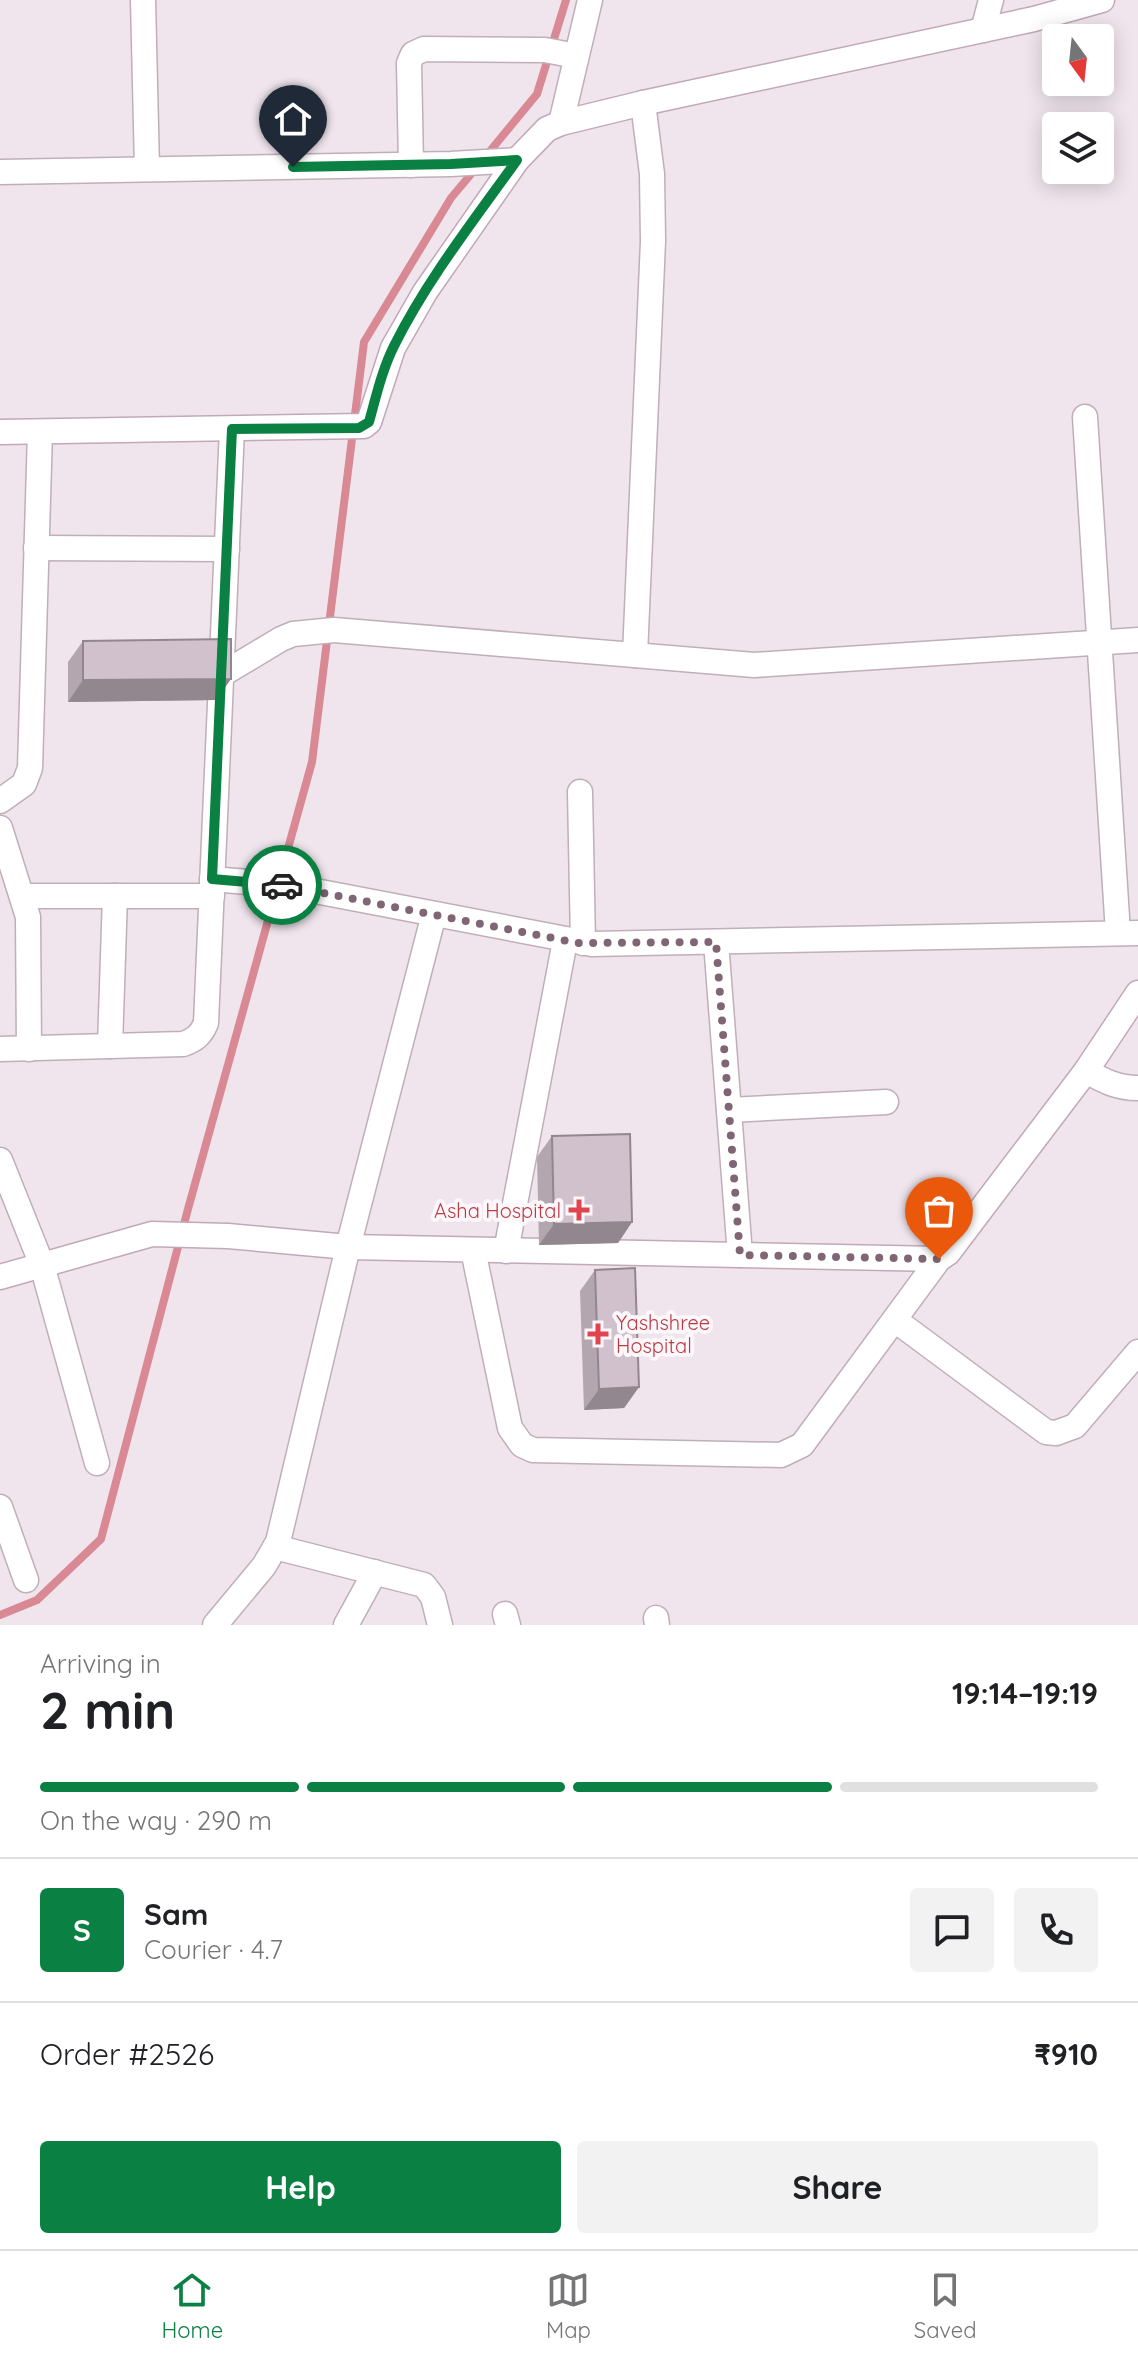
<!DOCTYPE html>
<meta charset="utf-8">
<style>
body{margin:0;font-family:Quicksand,sans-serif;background:#f2f2f2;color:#202124;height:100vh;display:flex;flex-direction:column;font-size:30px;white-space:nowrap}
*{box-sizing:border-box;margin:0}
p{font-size:26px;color:#757577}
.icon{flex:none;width:44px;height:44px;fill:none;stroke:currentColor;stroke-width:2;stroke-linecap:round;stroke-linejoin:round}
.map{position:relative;height:1625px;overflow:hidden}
.panel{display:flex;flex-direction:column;background:#fff;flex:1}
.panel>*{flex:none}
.needle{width:52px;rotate:165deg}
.buttons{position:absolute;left:1042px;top:24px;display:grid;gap:16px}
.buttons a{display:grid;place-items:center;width:72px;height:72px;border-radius:8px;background:#fff;box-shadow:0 4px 20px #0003;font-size:40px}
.pin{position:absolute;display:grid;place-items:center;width:68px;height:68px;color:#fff;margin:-82px -34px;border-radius:50% 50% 50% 0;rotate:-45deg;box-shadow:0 0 8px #0007}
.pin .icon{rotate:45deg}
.courier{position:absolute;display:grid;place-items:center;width:80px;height:80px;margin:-40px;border:6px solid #0b8043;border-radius:50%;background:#fff;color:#222;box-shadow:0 2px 10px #0007}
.headline em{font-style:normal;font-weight:800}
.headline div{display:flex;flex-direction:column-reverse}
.headline{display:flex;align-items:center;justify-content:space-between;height:136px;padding:0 40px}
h1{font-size:52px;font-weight:800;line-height:60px}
.bar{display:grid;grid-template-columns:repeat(4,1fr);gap:12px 8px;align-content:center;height:96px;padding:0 40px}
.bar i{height:10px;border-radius:6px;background:#e0e0e0}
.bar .on{background:#0b8043}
.bar p{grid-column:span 4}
.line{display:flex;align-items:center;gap:20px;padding:0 40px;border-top:2px solid #e0e0e0}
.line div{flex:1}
.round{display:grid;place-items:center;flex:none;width:84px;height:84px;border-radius:8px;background:#f2f2f2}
.primary-button{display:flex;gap:16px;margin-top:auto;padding:16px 40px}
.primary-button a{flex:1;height:92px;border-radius:8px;background:#0b8043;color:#fff;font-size:32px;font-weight:800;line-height:92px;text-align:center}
.primary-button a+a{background:#f2f2f2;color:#202124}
.menu{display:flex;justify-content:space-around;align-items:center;height:112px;border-top:2px solid #e0e0e0;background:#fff;font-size:22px;color:#757577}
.menu a{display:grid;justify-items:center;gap:4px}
.menu .on{color:#0b8043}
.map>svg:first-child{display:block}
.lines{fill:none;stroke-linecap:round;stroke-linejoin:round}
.stream{stroke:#d98994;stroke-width:8}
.street-casing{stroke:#c0aeb9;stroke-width:27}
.secondary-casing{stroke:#c2a8b9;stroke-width:27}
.street{stroke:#fff;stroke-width:24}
.secondary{stroke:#fff;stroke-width:24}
.wall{fill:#b4a6af}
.shaded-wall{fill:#92878f}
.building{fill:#d1c1cc;stroke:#92878f;stroke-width:2}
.done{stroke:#806675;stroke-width:8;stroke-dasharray:0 14.4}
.route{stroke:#0b8043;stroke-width:10}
.health-dot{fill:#e0444e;stroke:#fbf7fa;stroke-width:3}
.labels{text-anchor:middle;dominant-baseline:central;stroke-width:8;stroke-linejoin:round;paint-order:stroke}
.health-label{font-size:20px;fill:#be3a42;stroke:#fbf7fa;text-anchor:end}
</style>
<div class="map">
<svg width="1138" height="1625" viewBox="0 0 1138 1625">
<rect width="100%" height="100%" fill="#f0e5ed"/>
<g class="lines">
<g class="stream">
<polyline points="486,156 537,94 566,0"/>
<polyline points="0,1615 37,1600 101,1539 188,1209 312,762 364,342 451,198 477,167"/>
</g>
<g class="street-casing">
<g id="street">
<polyline points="143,0 147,169"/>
<polyline points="983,30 991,0"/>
<polyline points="561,123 590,0"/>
<polyline points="411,165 409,63 413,54 424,49 545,50 576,56"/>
<polyline points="0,172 451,164 517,160"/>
<polyline points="1085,417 1118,933"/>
<polyline points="36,548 227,549"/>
<polyline points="635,655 653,241 652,174 643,103"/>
<polyline points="221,675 281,639 293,634 334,630 754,665 1138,640"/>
<polyline points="580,792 583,943"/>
<polyline points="0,801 24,784 30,768 40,432"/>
<polyline points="0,828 28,917 29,1049"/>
<polyline points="212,879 284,885 592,944 1138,933"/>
<polyline points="22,896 212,896"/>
<polyline points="716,942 740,1255"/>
<polyline points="110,1046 115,896"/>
<path d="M 0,1049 L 183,1044 C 195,1040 201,1035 206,1023 L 232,429"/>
<path d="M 1086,1071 C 1104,1081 1117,1088 1138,1088"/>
<polyline points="729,1110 886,1102"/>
<polyline points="0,1160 42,1265 97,1463"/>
<polyline points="473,1250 510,1428 522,1445 533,1450 781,1455 802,1445 939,1259"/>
<polyline points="506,1251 565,941"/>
<polyline points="895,1320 1046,1432 1056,1433 1075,1426 1138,1352"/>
<polyline points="0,1507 26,1580"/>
<polyline points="275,1547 424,1585 433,1597 440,1625"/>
<polyline points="505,1614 508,1625"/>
<polyline points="656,1618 657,1625"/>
<polyline points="215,1625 264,1566 278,1542 348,1247 434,914"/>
<polyline points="346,1625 375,1572"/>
</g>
</g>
<g class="secondary-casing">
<g id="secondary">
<polyline points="0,432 364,426 369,422 393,348 425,292 517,160 547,129 561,123 643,103 1034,19 1102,0"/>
<polyline points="0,1277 152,1234 228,1236 348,1247 939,1259 948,1253 1086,1071 1138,993"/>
</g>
</g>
<use href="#street" class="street"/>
<use href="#secondary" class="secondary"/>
</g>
<g class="wall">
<polygon points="83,641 231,679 216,700 68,702 68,662"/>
<polygon points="552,1136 632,1222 618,1243 539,1245 537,1157"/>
<polygon points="595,1270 639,1387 624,1408 584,1410 580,1291"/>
</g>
<g class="shaded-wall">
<polygon points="231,679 216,700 68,702 83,680"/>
<polygon points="632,1222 618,1243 539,1245 554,1224"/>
<polygon points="639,1387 624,1408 584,1410 599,1389"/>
</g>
<g class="building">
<polygon points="231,639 231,679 83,680 83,641"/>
<polygon points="630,1134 632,1222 554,1224 552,1136"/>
<polygon points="635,1268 639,1387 599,1389 595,1270"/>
</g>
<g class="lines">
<polyline class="done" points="282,885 578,943 716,942 740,1255 939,1259"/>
<path class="route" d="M 282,885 L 212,879 L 232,429 L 359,428 L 369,422 C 376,397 382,370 394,346 C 427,280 474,220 517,160 L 451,164 L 293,167"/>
</g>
<g class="health-dot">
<path d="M575 1198h8v8h8v8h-8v8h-8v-8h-8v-8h8z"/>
<path d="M594 1322h8v8h8v8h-8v8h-8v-8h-8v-8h8z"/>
</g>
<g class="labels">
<g class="health-label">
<text x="561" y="1210">Asha Hospital</text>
<text x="616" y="1322" text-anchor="start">Yashshree<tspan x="616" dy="23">Hospital</tspan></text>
</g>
</g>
</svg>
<div class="buttons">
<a><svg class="needle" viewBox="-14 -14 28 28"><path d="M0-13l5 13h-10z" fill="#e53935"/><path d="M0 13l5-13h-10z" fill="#757577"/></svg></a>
<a><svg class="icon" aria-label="layers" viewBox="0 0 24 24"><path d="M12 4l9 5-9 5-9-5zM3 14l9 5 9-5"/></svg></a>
</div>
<div class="pin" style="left:939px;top:1259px;background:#ea580c"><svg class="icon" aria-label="bag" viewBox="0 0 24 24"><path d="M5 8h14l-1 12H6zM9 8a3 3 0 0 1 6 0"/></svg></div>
<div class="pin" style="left:293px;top:167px;background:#1f2937"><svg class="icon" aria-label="home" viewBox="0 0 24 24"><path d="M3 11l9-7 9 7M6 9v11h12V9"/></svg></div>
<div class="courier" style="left:282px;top:885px"><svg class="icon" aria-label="car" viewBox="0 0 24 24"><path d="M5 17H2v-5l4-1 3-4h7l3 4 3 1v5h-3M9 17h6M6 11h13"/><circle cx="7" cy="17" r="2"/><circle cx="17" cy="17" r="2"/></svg></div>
</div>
<section class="panel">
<div class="headline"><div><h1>2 min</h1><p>Arriving in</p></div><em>19:14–19:19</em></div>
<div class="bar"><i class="on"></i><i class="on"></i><i class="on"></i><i></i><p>On the way · 290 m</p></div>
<div class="line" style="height:144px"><b class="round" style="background:#0b8043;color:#fff">S</b><div><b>Sam</b><p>Courier · 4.7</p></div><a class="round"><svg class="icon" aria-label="chat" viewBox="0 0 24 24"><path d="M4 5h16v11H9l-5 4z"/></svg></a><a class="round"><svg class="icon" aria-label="phone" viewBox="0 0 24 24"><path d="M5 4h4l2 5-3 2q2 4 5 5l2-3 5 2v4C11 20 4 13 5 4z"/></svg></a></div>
<div class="line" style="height:104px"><div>Order #2526</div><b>₹910</b></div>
<div class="primary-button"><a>Help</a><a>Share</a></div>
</section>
<nav class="menu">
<a class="on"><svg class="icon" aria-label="home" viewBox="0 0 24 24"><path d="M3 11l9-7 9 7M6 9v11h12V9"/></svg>Home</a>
<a><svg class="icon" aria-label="map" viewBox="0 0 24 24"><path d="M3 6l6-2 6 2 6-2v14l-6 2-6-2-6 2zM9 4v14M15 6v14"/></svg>Map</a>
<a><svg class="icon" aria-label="saved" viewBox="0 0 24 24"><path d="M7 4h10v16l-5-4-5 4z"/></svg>Saved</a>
</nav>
